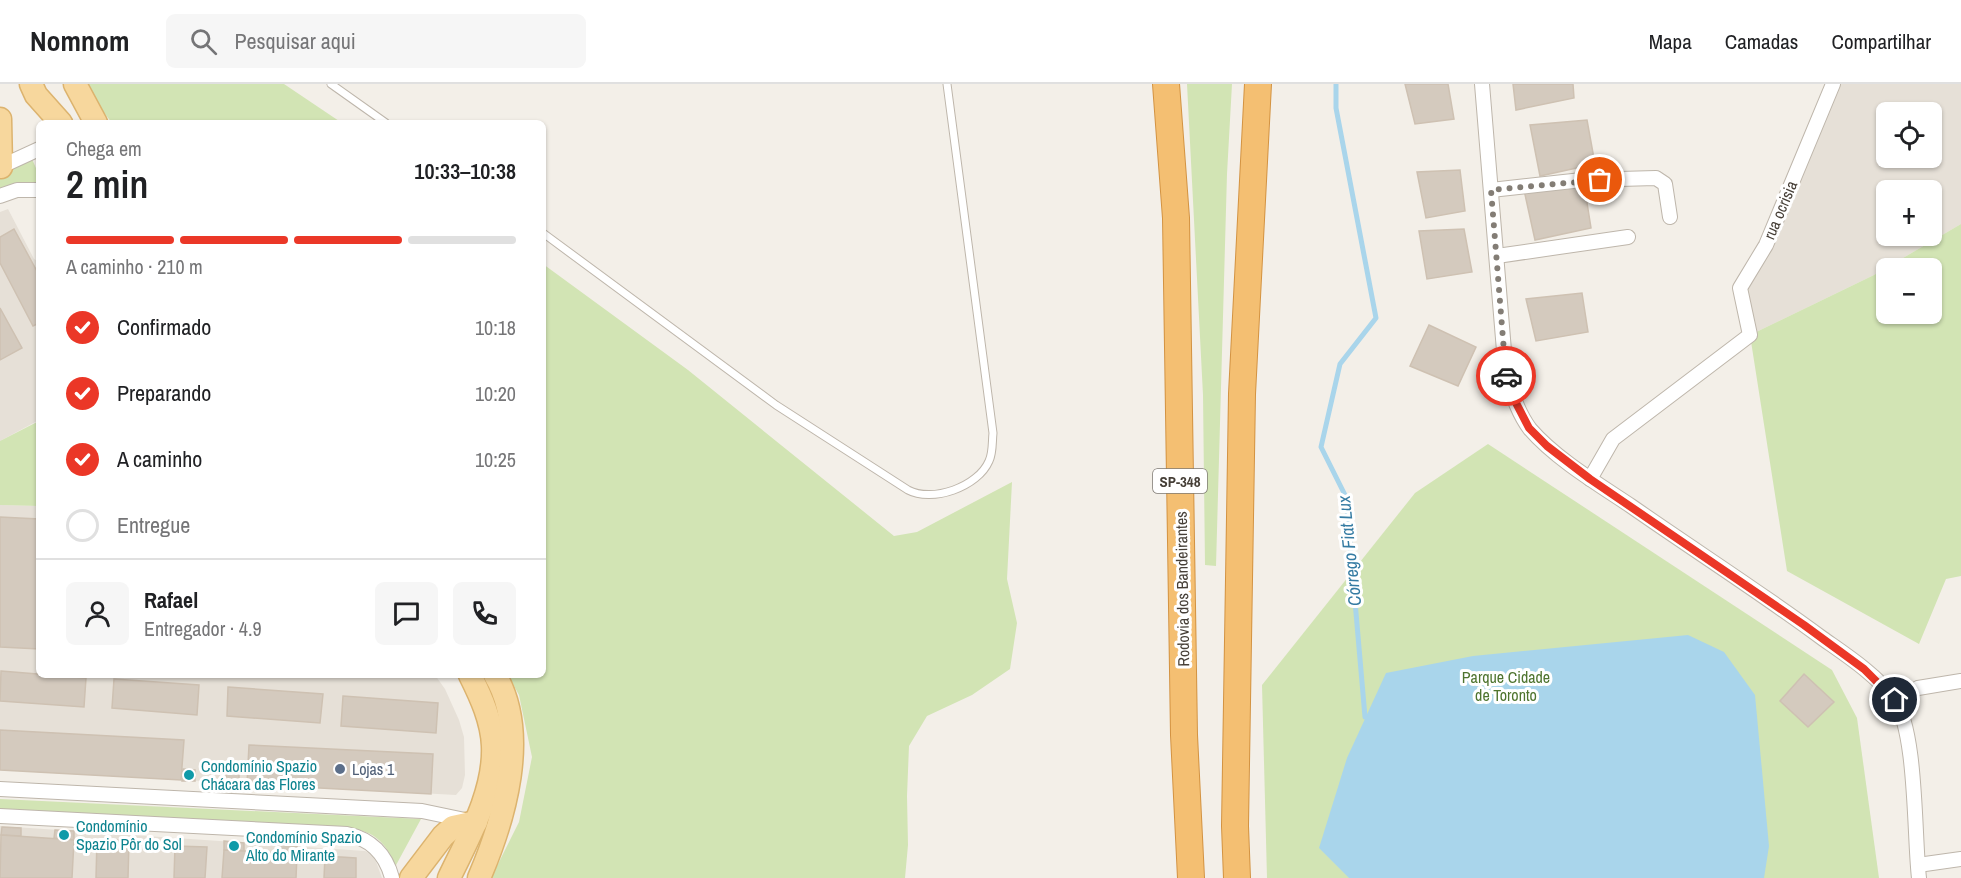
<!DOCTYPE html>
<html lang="pt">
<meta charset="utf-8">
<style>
body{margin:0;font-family:"Archivo Narrow",sans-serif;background:#f6f6f6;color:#202124;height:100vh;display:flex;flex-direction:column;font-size:22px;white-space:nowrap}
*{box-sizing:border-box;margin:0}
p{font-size:20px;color:#757577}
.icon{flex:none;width:33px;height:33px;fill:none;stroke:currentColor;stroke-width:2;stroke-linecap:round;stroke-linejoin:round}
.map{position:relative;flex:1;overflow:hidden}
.sheet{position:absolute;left:36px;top:36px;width:510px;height:558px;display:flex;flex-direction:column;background:#fff;border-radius:9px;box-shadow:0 2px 4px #0004}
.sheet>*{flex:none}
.tools{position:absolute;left:1876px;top:18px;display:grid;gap:12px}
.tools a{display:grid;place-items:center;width:66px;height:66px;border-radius:9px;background:#fff;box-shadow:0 2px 4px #0004;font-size:30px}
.pin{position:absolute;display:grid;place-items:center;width:51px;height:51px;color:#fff;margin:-26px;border:3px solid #fff;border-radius:50%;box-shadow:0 2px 6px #0007}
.courier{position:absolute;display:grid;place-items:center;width:60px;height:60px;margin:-30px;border:4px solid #eb3727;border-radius:50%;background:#fff;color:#222;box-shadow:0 2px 8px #0007}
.overview em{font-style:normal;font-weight:600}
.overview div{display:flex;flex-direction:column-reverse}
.overview{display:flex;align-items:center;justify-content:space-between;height:102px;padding:0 30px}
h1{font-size:39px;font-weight:600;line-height:45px}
.bar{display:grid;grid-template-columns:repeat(4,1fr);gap:9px 6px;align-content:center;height:72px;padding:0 30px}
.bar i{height:8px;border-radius:4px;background:#e0e0e0}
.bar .current{background:#eb3727}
.bar p{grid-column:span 4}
.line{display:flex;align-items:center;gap:15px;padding:0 30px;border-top:2px solid #e0e0e0}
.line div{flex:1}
.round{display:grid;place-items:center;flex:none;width:63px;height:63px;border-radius:9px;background:#f6f6f6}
ol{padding:0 30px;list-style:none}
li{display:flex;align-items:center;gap:18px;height:66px}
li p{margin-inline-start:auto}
li .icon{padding:6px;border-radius:50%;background:#eb3727;color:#fff;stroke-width:4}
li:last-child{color:#757577}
li i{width:33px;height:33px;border:3px solid #e0e0e0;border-radius:50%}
header{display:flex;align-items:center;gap:36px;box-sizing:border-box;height:84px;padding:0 30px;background:#fff;border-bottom:2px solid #e0e0e0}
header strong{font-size:28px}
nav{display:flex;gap:33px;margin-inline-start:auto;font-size:21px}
.search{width:420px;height:54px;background:#f6f6f6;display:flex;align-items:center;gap:15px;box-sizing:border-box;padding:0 21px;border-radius:9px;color:#757577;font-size:22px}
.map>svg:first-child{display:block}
.residential{fill:#e6e0d7;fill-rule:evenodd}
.green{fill:#d2e4b4;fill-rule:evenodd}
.water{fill:#a9d5eb}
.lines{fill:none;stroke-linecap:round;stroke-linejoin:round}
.stream{stroke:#a9d5eb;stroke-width:5}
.building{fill:#d4cabe;stroke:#cec1b2;stroke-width:1.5}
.lane-casing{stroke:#beb6ab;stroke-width:9}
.street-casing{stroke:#beb6ab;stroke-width:16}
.primary-casing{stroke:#dcb36e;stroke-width:25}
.highway-casing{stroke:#d39342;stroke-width:28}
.lane{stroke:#fff;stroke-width:7}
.street{stroke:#fff;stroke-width:14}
.primary{stroke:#f7d79d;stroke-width:22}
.highway{stroke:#f4bf72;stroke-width:26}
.done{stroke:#837d75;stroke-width:6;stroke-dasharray:0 10.8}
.route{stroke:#eb3727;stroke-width:8}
.service-dot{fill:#5c6f8a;stroke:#fff;stroke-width:2}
.culture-dot{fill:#0f9aa8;stroke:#fff;stroke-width:2}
.labels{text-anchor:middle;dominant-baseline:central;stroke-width:6;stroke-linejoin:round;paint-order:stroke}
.shield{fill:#fff;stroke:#7e7973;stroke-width:1.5}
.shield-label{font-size:15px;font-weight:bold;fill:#463f37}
.street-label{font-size:16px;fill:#463f37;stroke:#fff}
.park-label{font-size:16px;fill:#4e742e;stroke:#fff}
.culture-label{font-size:16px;fill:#0d838f;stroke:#fff;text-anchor:start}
.service-label{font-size:16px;fill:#4e5e75;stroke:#fff;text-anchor:start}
.water-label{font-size:18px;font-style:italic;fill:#367ca3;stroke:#fff}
</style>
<header>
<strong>Nomnom</strong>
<div class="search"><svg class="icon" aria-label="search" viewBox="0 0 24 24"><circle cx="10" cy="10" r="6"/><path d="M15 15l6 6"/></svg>Pesquisar aqui</div>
<nav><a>Mapa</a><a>Camadas</a><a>Compartilhar</a></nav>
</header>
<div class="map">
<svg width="1961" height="794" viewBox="0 0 1961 794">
<rect width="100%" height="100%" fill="#f3efe8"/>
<g class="residential">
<path d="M 1833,0 L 1961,0 L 1961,140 L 1874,191 L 1750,251 L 1740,204 ZM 1887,28 L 1932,28 L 1932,74 L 1887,74 ZM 1887,106 L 1932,106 L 1932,152 L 1887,152 Z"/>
<polygon points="8,125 34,175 39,178 39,336 0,357 0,128"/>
<polygon points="0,421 39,422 39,591 435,591 445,605 459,636 464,653 465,691 462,704 456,711 0,686"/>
<polygon points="0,742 365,767 374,772 382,794 0,794"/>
</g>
<g class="green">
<polygon points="82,0 284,0 342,39 112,39"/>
<polygon points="1187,0 1232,0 1227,90 1216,482 1205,481 1203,311"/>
<polygon points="32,75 39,91 39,100 0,106 0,91"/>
<path d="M 1961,140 L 1961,492 L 1946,495 L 1919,560 L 1787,487 L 1750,251 L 1874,191 ZM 1887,184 L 1932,184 L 1932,230 L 1887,230 Z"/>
<polygon points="543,180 688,286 894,452 917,448 1012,398 1007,495 1017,539 1010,585 972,611 927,632 909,662 907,712 908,761 905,794 491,794 519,738 532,673 519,611 508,591 543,591"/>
<polygon points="39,337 39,422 0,421 0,357"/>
<polygon points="1488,360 1832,586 1857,634 1879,794 1267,794 1262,601 1415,409"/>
<path d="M 0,715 L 421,735 L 395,783 C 388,763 379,751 359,746 L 0,728 Z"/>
</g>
<polygon class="water" points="1688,551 1724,568 1755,611 1769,762 1764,794 1349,794 1319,764 1347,674 1386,589 1473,572"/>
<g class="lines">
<polyline class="stream" points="1336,0 1336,24 1376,234 1340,280 1321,363 1346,413 1365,633"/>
</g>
<g class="building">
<polygon points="1405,0 1448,0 1454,35 1415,40"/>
<polygon points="1513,0 1573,0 1574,14 1516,26"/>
<polygon points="1587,36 1595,80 1540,92 1530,41"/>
<polygon points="1460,86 1465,127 1426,134 1417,88"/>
<polygon points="1584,100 1591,144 1535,156 1524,106"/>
<polygon points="14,145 39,191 39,239 33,242 0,179 0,153"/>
<polygon points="1464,145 1472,188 1427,195 1419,147"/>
<polygon points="1582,209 1588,248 1536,257 1526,215"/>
<polygon points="0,224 22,264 0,276"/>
<polygon points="1429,241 1476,263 1458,302 1410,282"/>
<polygon points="0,433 39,435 39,565 0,563"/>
<polygon points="1,587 86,594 84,623 0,617"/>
<polygon points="1804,590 1834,618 1808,643 1780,617"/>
<polygon points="114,595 199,601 197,631 112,624"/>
<polygon points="228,603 323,610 320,639 227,632"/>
<polygon points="343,612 438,619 436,649 341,642"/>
<polygon points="0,646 184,656 181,696 0,686"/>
<polygon points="249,661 433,670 431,710 247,700"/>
<polygon points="183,685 195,686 195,697 182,697"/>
<polygon points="226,688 239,689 239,700 226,699"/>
<polygon points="2,743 21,744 21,752 1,751"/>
<polygon points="55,746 74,747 74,756 54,754"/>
<polygon points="1,751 74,756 72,794 0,794"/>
<polygon points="97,756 129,756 128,794 96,794"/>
<polygon points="224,757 244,759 244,767 224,766"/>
<polygon points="278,761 297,762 297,770 277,769"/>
<polygon points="175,762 207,763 205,794 174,794"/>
<polygon points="224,766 297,770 296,794 222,794"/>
<polygon points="325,772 356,774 356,794 324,794"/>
</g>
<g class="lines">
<g class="lane-casing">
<g id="lane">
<polyline points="331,0 386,39"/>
<path d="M 543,149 L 776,321 L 908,406 C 932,419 978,403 989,377 C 993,369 992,358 993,349 L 947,0"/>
</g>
</g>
<g class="street-casing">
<g id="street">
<path d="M 1482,0 L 1506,291 C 1512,309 1518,329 1530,345 C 1556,375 1598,400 1631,422 C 1694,466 1760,508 1822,554 C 1846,571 1877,591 1894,615 C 1917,646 1914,752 1919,794"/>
<polyline points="0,83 39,65"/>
<polyline points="1491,106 1582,96 1656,94 1665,100 1670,133"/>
<polyline points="0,112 17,106 39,106"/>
<polyline points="1497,172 1628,153"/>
<polyline points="1590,395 1613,355 1750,251 1740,204 1766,161 1833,0"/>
<polyline points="1895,616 1918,604 1961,597"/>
<polyline points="0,705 422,727 465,736"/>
<path d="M 0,732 L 347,750 C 371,755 386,771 392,794"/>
<polyline points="1918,781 1961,775"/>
</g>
</g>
<g class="primary-casing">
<g id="primary">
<polyline points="31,0 36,11 61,39"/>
<polyline points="75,0 96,39"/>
<polyline points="0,35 1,83"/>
<polyline points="411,794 443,752 453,743 476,738"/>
<path d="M 449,794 C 468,754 495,708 493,662 C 492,637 481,613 470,591"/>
<path d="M 479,794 C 504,736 530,650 495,591"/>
</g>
</g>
<g class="highway-casing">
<g id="highway">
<polyline points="1166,0 1176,134 1184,651 1191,794"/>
<polyline points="1237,794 1235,742 1242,310 1258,0"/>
</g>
</g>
<use href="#lane" class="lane"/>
<use href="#street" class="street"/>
<use href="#primary" class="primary"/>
<use href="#highway" class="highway"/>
</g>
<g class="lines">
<polyline class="done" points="1506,292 1491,106 1600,96"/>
<polyline class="route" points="1506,292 1515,317 1529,344 1547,362 1590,395 1804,541 1864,585 1895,616"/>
</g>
<circle class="service-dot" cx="340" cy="685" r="6"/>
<g class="culture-dot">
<circle cx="189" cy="691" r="6"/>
<circle cx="64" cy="751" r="6"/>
<circle cx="234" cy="762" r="6"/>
</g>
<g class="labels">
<rect class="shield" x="1153" y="385" width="54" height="24" rx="4.5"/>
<g class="shield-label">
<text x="1180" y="397">SP-348</text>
</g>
<g class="street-label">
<text transform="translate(1780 126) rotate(-67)">rua ocrisia</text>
<text transform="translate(1182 505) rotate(-91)">Rodovia dos Bandeirantes</text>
</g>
<g class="park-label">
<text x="1506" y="593">Parque Cidade<tspan x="1506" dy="18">de Toronto</tspan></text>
</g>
<g class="culture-label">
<text x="201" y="682">Condomínio Spazio<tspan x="201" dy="18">Chácara das Flores</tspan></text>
<text x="76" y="742">Condomínio<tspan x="76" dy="18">Spazio Pôr do Sol</tspan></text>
<text x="246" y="753">Condomínio Spazio<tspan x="246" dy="18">Alto do Mirante</tspan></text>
</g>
<g class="service-label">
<text x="352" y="685">Lojas 1</text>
</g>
<g class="water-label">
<text transform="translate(1349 467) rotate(-96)">Córrego Fiat Lux</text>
</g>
</g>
</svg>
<div class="tools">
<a><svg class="icon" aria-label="locate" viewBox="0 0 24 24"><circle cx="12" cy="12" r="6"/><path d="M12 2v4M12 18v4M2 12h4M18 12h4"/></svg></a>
<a>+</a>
<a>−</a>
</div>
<div class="pin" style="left:1600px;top:96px;background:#ea580c"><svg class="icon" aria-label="bag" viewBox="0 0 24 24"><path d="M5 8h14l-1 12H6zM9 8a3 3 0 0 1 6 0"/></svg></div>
<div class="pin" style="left:1895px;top:616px;background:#1f2937"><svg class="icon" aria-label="home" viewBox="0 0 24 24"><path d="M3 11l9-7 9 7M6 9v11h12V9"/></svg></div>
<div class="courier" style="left:1506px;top:292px"><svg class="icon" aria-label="car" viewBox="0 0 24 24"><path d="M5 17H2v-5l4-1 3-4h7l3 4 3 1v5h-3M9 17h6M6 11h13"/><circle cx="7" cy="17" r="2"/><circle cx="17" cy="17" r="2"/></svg></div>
<section class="sheet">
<div class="overview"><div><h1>2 min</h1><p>Chega em</p></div><em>10:33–10:38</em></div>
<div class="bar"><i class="current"></i><i class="current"></i><i class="current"></i><i></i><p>A caminho · 210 m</p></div>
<ol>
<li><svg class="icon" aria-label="check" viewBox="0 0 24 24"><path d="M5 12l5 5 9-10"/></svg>Confirmado<p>10:18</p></li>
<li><svg class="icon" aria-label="check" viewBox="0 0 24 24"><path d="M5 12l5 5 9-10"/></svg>Preparando<p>10:20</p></li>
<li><svg class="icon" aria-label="check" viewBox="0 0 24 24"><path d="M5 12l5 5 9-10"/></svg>A caminho<p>10:25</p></li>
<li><i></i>Entregue</li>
</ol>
<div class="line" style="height:108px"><a class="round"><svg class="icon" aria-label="person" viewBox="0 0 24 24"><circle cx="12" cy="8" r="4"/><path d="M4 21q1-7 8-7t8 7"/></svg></a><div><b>Rafael</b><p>Entregador · 4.9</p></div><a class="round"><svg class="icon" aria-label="chat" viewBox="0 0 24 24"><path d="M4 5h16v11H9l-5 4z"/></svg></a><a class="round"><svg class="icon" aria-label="phone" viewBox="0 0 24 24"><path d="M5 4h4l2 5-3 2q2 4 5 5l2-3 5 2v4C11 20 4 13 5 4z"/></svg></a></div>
</section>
</div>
